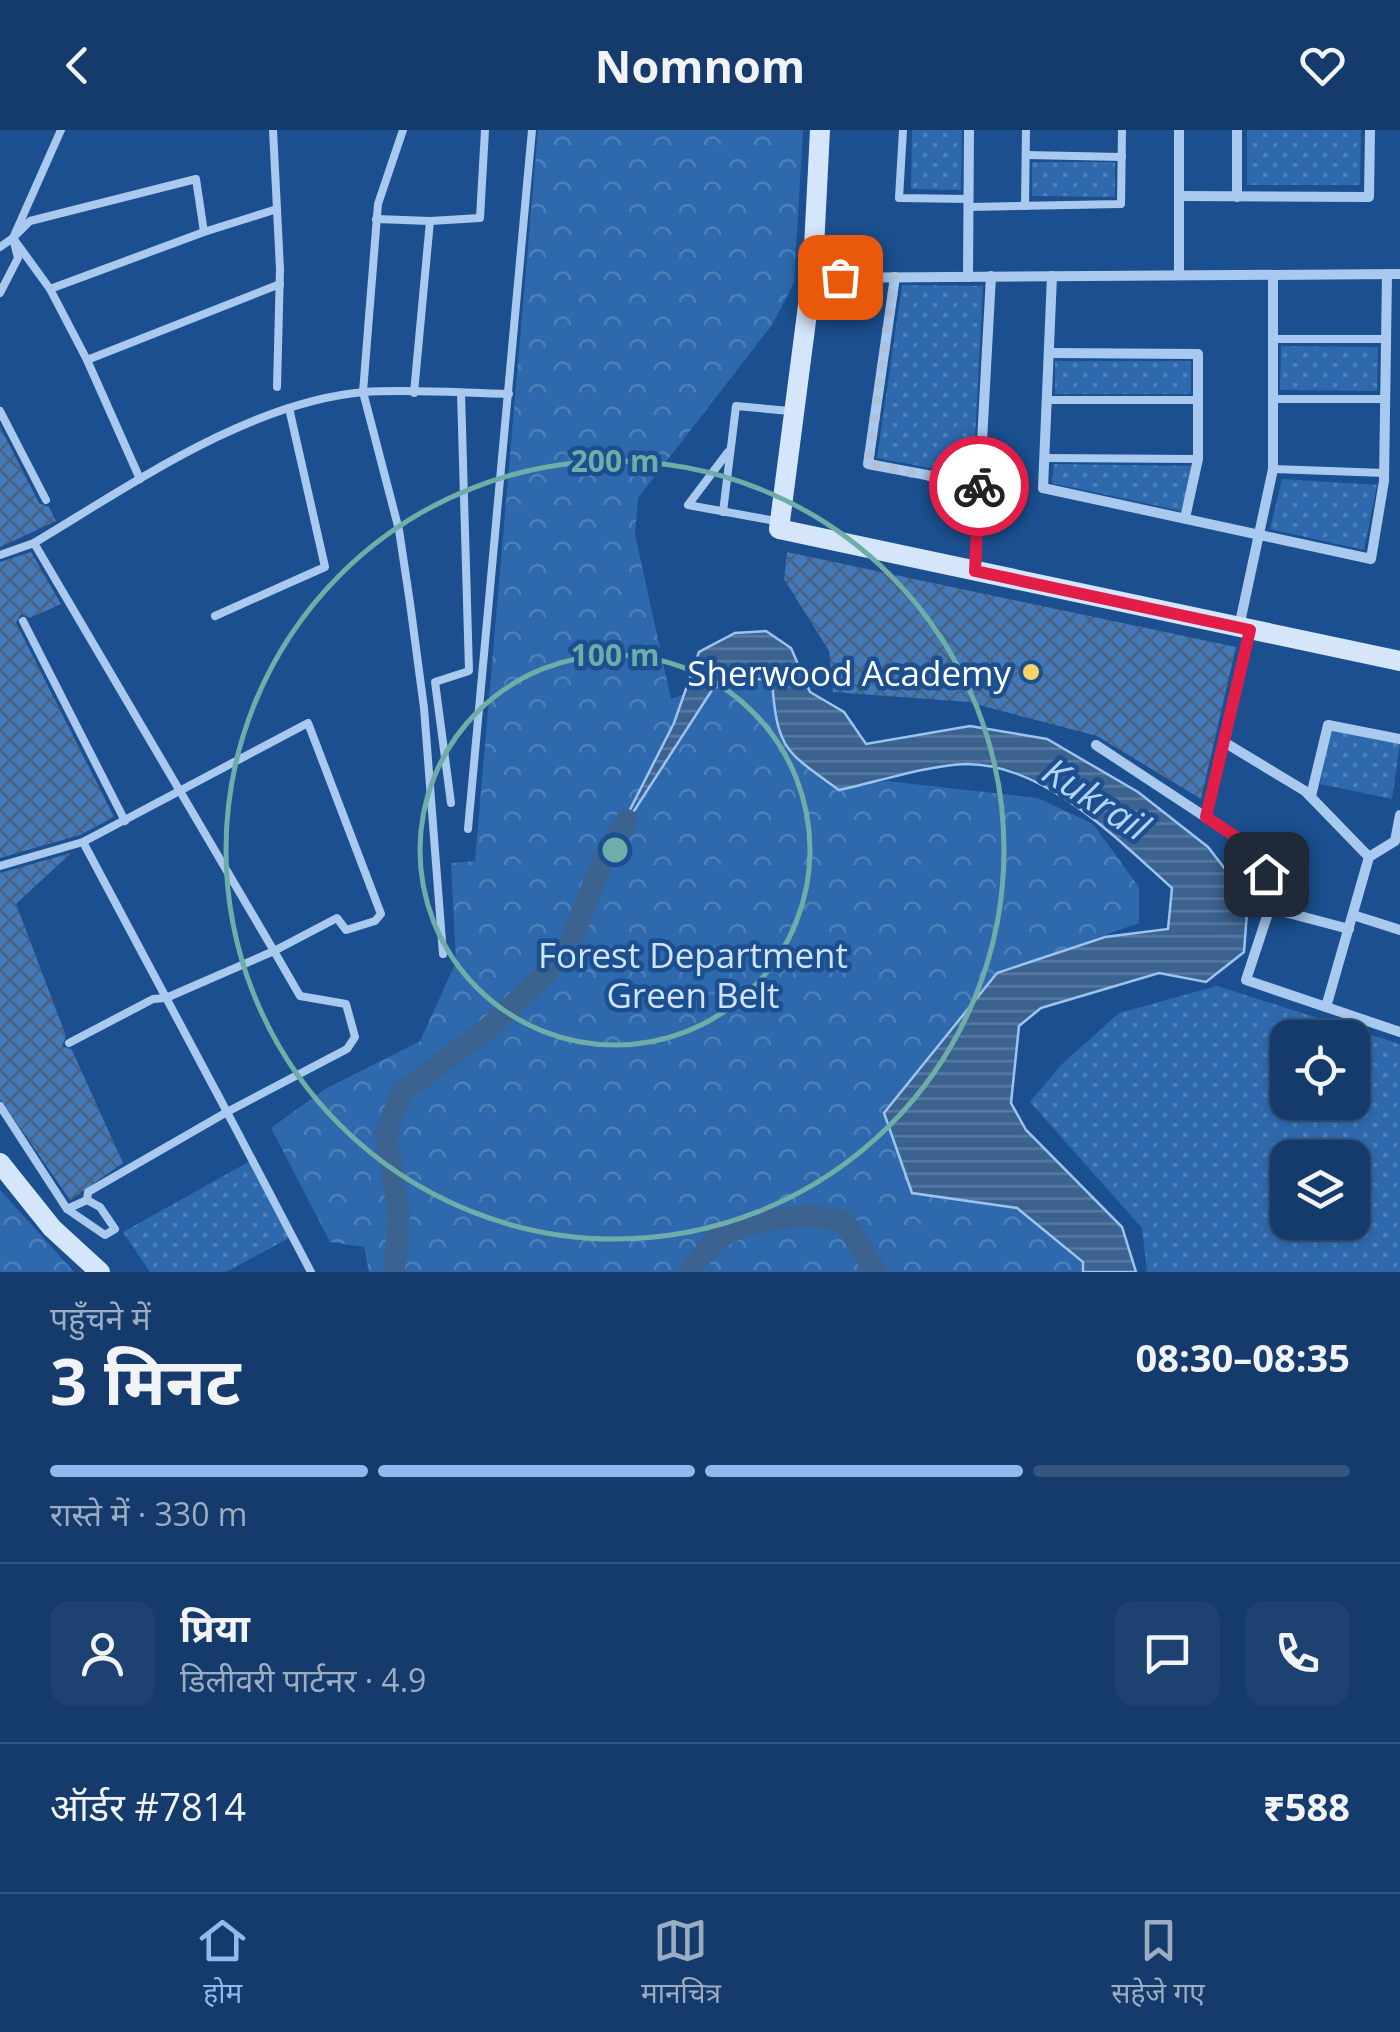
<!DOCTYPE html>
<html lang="hi">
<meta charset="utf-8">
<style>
body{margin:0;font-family:"Open Sans","Noto Sans Devanagari",sans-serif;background:#1d4271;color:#f1f3f6;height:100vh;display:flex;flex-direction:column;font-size:38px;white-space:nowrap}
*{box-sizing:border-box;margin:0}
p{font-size:32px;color:#9dadc1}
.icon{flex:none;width:55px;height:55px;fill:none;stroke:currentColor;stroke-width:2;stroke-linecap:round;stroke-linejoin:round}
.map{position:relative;height:1142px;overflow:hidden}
.details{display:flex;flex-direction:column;background:#143b6b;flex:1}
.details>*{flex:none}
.tools{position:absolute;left:1270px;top:890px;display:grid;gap:20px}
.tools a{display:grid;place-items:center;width:100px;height:100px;border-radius:20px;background:#143b6b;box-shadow:0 2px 8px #0004,0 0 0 2px #33557e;font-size:50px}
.pin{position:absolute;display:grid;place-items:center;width:85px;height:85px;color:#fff;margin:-42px;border-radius:20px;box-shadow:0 5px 15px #0006}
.courier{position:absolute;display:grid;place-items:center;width:100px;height:100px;margin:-50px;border:8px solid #e11d48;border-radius:50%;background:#fff;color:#222;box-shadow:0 2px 12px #0007}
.head em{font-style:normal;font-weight:700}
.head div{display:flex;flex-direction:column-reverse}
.head{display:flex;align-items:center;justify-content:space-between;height:170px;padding:0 50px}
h1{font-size:65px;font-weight:700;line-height:75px}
.bar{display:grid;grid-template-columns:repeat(4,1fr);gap:15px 10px;align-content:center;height:120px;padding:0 50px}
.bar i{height:12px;border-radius:8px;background:#33557e}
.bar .active{background:#90b9f0}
.bar p{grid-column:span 4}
.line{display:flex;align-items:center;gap:25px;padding:0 50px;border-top:2px solid #33557e}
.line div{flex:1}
.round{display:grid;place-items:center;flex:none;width:105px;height:105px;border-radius:20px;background:#1d4271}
header{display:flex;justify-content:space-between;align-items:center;height:130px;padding:0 50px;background:#143b6b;font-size:45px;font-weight:700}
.tabs{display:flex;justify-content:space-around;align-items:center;height:140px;border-top:2px solid #33557e;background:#143b6b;font-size:28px;color:#9dadc1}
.tabs a{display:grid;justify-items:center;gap:5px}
.tabs .active{color:#90b9f0}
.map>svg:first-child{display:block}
.green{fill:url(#green-dots);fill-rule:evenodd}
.forest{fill:url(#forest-crowns)}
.water{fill:url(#water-rules);stroke:#9cc4f0;stroke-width:2.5}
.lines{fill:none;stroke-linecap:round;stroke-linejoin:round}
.river{stroke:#3c6290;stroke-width:22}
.building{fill:url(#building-cross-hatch)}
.lane{stroke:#a9c9ee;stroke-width:8}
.street{stroke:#a9c9ee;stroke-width:10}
.secondary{stroke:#d6e6fa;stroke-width:20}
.done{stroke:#afc1d8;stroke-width:10;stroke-dasharray:0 18}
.route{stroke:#e11d48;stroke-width:12}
.ring{fill:none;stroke:#6fada8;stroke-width:5}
.poi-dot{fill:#ffd166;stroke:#1b4f8f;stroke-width:4}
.labels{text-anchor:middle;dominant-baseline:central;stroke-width:9;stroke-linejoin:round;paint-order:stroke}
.poi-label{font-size:35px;fill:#fff;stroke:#1b4f8f;text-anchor:end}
.park-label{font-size:35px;fill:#cfe3fa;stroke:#1b4f8f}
.water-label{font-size:38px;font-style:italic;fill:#b5d3f5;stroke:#1b4f8f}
.centre{fill:#6fada8;stroke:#1b4f8f;stroke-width:5}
.ring-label{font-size:30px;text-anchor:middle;font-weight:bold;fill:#6fada8;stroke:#1b4f8f;stroke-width:9;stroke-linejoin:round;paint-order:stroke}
</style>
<header><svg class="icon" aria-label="back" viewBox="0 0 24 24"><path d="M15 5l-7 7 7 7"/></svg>Nomnom<svg class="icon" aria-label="heart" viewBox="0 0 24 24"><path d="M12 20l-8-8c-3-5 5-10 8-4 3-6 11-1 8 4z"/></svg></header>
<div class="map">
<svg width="1400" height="1142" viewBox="0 0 1400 1142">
<defs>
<pattern id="green-dots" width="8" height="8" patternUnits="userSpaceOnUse" patternTransform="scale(2.5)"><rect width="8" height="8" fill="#2e69ad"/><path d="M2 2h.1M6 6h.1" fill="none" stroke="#4d80b9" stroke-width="1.8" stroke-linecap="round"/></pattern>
<pattern id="forest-crowns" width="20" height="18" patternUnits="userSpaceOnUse" patternTransform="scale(2.5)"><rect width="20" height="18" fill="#2e69ad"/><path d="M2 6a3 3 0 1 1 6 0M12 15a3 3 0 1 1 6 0" fill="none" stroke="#4d80b9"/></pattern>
<pattern id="water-rules" width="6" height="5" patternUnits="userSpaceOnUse" patternTransform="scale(2.5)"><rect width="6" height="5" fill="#3c6290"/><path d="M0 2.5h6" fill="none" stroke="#597aa1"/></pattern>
<pattern id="building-cross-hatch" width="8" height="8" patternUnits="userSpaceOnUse" patternTransform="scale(2.5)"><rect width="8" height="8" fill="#4478b7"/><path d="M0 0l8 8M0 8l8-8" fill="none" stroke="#486282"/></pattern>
</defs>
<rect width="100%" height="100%" fill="#1b4f8f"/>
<g class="green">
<polygon points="912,0 962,0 961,60 911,59"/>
<polygon points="1247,0 1361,0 1360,55 1247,55"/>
<polygon points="1032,32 1115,32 1115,67 1032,66"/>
<polygon points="902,155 983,156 973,346 877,328"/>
<polygon points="1281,216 1378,217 1377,261 1280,260"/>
<rect x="1055" y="231" width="136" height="33"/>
<polygon points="1054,334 1192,336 1181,381 1052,353"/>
<polygon points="1282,349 1377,355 1364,420 1270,399"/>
<polygon points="1331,600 1400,614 1392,669 1320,654"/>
<path d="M 1217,856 L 1400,914 L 1400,1142 L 1147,1142 L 1142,1098 L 1030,972 L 1061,935 L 1119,883 ZM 1288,908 L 1352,908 L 1352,972 L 1288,972 ZM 1288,1028 L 1352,1028 L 1352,1092 L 1288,1092 Z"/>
<polygon points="252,1030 293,1106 226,1142 150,1142 123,1102"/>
</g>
<g class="forest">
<polygon points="538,0 803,0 794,153 772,195 638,368 635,404 671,569 733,547 772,550 774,581 838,660 887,651 1038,668 1093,694 1139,757 1139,793 997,843 912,1063 1017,1078 1083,1132 1083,1142 369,1142 364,1117 330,1112 271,998 325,959 420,911 456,832 451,733 475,731"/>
<polygon points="0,1060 74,1142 0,1142"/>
</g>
<path class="water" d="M 766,501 L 791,518 L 810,562 L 844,582 L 866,614 L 970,596 L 1047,609 L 1138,662 L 1208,717 L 1248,769 L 1244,822 L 1206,852 L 1159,843 L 1041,878 L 1019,896 L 1011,973 L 1026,1000 L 1122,1097 L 1136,1142 L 1083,1142 L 1083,1132 L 1017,1078 L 912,1063 L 884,983 L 997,843 L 1105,807 L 1168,799 L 1172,758 C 1117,709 1045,634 966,634 C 929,635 877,652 839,660 C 785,621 777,620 772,550 L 733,547 L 712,560 L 612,715 L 674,593 L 699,522 L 735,503 Z"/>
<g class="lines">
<g class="river">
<polyline points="394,1142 399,1086 386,1003 402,962 490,897 566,824 603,729 627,690"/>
<path d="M 689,1142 C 699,1130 709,1115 721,1107 C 751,1088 811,1081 845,1092 L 876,1142"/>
</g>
</g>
<g class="building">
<polygon points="0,297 39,373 49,377 56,391 0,417"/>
<polygon points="31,422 61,474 30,488 21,484 16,493 114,687 80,705 0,728 0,432"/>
<polygon points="787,422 1236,517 1201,669 1097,606 968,572 833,562 829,521 784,449"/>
<polygon points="71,723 16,774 66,906 62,916 72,920 123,1033 70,1070 0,969 0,743"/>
</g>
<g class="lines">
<g class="lane">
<polyline points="61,0 13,108 30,91 196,49 204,102 277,79"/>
<polyline points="273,0 280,139 277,257"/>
<polyline points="403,0 378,74 363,262 399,400 410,473 424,578 443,824"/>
<polyline points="903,0 899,68 969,69"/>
<polyline points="1026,25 1122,27"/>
<polyline points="1025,76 1026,0"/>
<polyline points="969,77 1121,74 1122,0"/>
<polyline points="376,89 430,91 414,263"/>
<polyline points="430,91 480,88 485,0"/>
<polyline points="13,108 50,159"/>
<polyline points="0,117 13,108"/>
<polyline points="0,163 18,128 14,112"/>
<polyline points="1273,209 1387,209"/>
<polyline points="87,230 50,159 204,102"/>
<polyline points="1273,269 1386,269"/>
<polyline points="1047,270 1198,270"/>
<polyline points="0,281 46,370"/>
<polyline points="728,322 688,375 776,391"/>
<polyline points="1044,328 1198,329"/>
<polyline points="1273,339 1385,343"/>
<polyline points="140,349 87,230 280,154"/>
<polyline points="723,382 736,276 790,281"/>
<path d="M 34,413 C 131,355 249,272 364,262 C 412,259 462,263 509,264"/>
<polyline points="0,425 34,413 274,821 166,868 153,869 69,913"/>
<polyline points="215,486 325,437 289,278"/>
<polyline points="23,491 125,691"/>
<polyline points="451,673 435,552 469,541 461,263"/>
<polyline points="468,699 532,0"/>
<polyline points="83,712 308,593 381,784 375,791 346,800 337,788 274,821 300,866 346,874 355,907 347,919 227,982 311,1142"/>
<polyline points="0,736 83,712 227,982 88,1062 87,1070"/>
<polyline points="0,976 67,1079 105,1105 115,1099 100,1077 87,1070 67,1079"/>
</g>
<g class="street">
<polyline points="1237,0 1237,67"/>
<polyline points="1179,66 1369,67 1370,0"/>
<polyline points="1179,145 1179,0"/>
<polyline points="1052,146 1043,358 1371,429 1384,351 1387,144"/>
<polyline points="895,147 868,334 980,355"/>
<polyline points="968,147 969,0"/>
<polyline points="812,148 1400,144"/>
<polyline points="1049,223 1198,224 1198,329 1185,388"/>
<polyline points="975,440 991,146"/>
<polyline points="1239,497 1273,339 1273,145"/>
<polyline points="1224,612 1305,661 1369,727"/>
<polyline points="1096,615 1245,713 1265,744 1272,771 1246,850 1400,902"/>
<polyline points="1311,666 1328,595 1400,609"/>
<polyline points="1206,687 1250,500"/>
<polyline points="1270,778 1349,799"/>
<polyline points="1353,785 1400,800"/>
<polyline points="1326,877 1369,727 1395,711 1400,685"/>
</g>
<g class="secondary">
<polyline points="820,0 813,137 779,399 1400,531"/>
<polyline points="0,1033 52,1098 100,1142"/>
</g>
</g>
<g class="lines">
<polyline class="done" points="840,147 895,147 868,334 979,356"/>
<polyline class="route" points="979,356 975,441 1250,500 1206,687 1245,713 1266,744"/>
</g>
<g class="ring">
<circle cx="615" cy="720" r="195"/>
<circle cx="615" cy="720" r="389"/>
</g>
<circle class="poi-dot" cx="1031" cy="542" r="10"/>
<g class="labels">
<g class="poi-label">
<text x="1011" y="542">Sherwood Academy</text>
</g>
<g class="park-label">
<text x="693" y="824">Forest Department<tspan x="693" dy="40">Green Belt</tspan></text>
</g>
<g class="water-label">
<text transform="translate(1097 668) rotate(33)">Kukrail</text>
</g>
</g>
<circle cx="615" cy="720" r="15" class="centre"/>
<g class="ring-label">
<text x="615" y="342">200 m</text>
<text x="615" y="536">100 m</text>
</g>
</svg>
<div class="tools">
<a><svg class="icon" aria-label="locate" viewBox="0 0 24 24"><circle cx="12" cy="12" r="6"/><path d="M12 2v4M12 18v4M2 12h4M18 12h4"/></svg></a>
<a><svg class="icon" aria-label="layers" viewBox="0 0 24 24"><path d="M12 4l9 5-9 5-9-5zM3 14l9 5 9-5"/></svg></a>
</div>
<div class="pin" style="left:840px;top:147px;background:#ea580c"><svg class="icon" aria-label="bag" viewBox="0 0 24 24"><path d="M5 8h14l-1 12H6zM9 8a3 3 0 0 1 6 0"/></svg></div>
<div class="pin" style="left:1266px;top:744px;background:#1f2937"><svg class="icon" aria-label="home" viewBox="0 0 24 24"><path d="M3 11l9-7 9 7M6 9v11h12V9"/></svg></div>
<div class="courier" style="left:979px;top:356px"><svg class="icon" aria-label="bike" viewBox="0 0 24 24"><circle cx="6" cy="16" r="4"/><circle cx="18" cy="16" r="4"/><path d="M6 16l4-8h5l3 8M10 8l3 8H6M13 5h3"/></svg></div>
</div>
<section class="details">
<div class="head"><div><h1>3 मिनट</h1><p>पहुँचने में</p></div><em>08:30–08:35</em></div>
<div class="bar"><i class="active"></i><i class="active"></i><i class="active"></i><i></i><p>रास्ते में · 330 m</p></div>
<div class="line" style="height:180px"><a class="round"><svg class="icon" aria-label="person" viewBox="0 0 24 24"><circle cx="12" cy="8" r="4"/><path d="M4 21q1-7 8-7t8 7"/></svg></a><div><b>प्रिया</b><p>डिलीवरी पार्टनर · 4.9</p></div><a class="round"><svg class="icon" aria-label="chat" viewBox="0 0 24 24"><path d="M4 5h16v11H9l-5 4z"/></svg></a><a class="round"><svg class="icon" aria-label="phone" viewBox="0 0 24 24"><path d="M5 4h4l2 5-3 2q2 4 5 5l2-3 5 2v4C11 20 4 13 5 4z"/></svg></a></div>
<div class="line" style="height:130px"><div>ऑर्डर #7814</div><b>₹588</b></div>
</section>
<nav class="tabs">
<a class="active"><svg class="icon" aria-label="home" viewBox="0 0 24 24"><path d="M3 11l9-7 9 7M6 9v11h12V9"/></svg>होम</a>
<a><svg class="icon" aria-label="map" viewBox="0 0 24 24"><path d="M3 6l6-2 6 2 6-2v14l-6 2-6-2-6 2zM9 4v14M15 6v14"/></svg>मानचित्र</a>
<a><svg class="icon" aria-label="saved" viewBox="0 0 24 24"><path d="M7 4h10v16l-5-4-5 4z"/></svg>सहेजे गए</a>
</nav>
